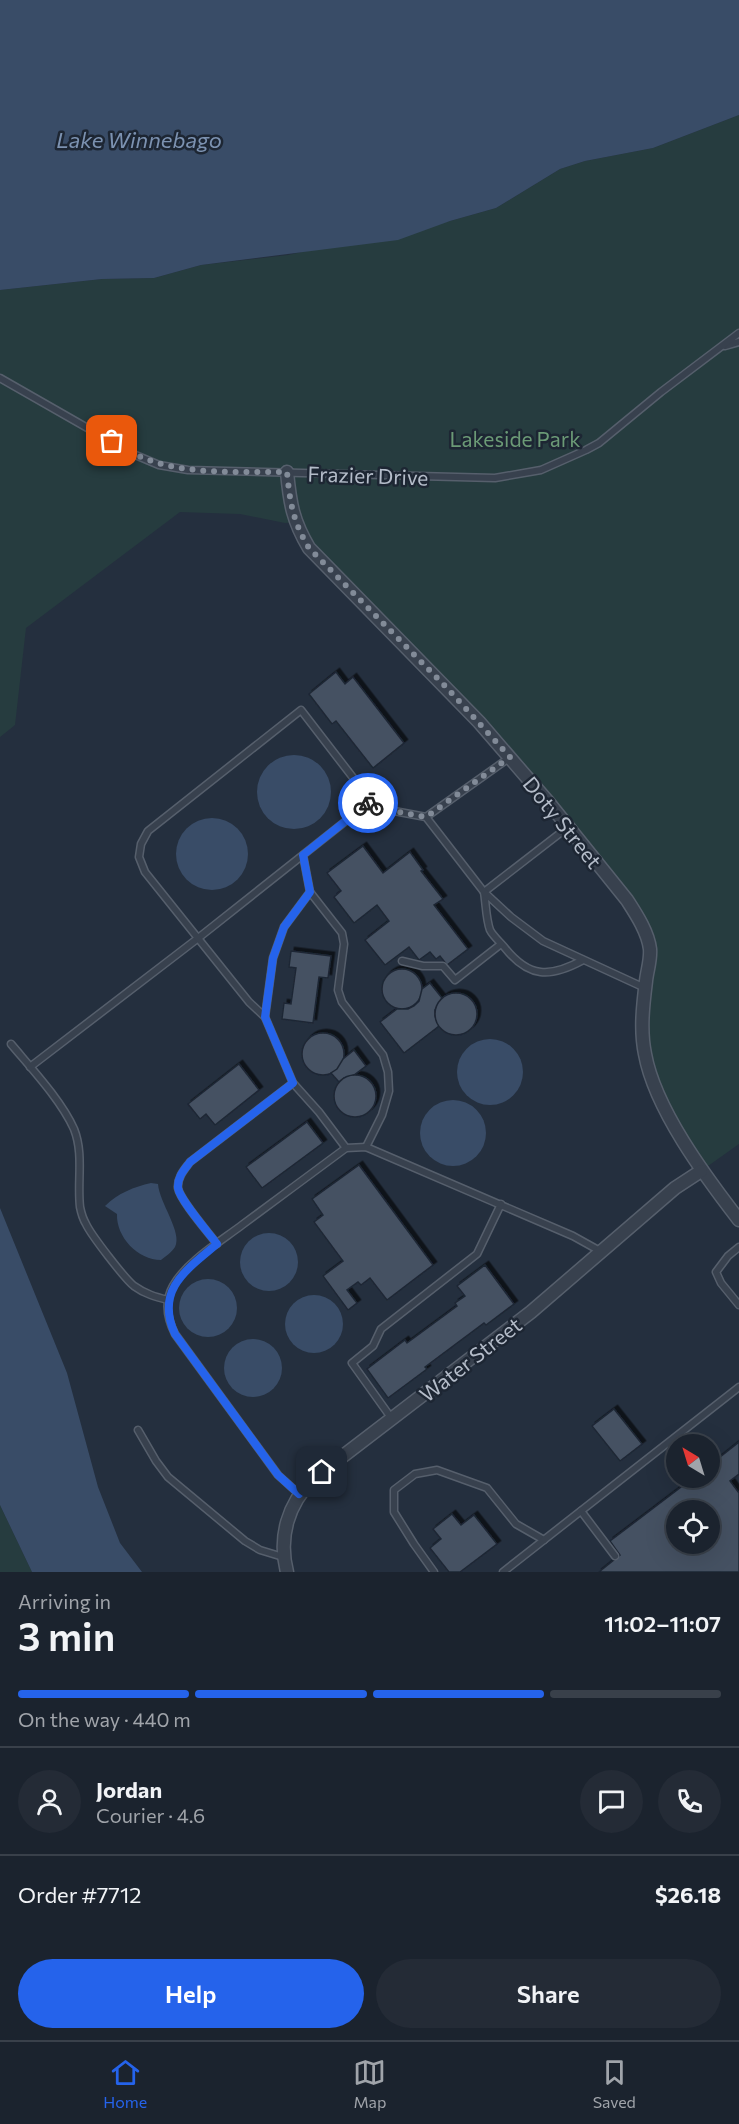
<!DOCTYPE html>
<meta charset="utf-8">
<style>
body{margin:0;font-family:Commissioner,sans-serif;background:#242b36;color:#f1f3f6;height:100vh;display:flex;flex-direction:column;font-size:22px;white-space:nowrap}
*{box-sizing:border-box;margin:0}
p{font-size:20px;color:#a0a4aa}
.icon{flex:none;width:33px;height:33px;fill:none;stroke:currentColor;stroke-width:2;stroke-linecap:round;stroke-linejoin:round}
.map{position:relative;height:1572px;overflow:hidden}
.panel{display:flex;flex-direction:column;background:#1b232e;flex:1}
.panel>*{flex:none}
.needle{width:39px;rotate:322deg}
.controls{position:absolute;left:666px;top:1434px;display:grid;gap:12px}
.controls a{display:grid;place-items:center;width:54px;height:54px;border-radius:50%;background:#1b232e;box-shadow:0 6px 24px #0002,0 0 0 2px #39404a;font-size:30px}
.pin{position:absolute;display:grid;place-items:center;width:51px;height:51px;color:#fff;margin:-26px;border-radius:12px;box-shadow:0 3px 9px #0006}
.courier{position:absolute;display:grid;place-items:center;width:60px;height:60px;margin:-30px;border:4px solid #2563eb;border-radius:50%;background:#fff;color:#222;box-shadow:0 2px 8px #0007}
.overview em{font-style:normal;font-weight:600}
.overview div{display:flex;flex-direction:column-reverse}
.overview{display:flex;align-items:center;justify-content:space-between;height:102px;padding:0 18px}
h1{font-size:39px;font-weight:600;line-height:45px}
.bar{display:grid;grid-template-columns:repeat(4,1fr);gap:9px 6px;align-content:center;height:72px;padding:0 18px}
.bar i{height:8px;border-radius:4px;background:#39404a}
.bar .selected{background:#2563eb}
.bar p{grid-column:span 4}
.line{display:flex;align-items:center;gap:15px;padding:0 18px;border-top:2px solid #39404a}
.line div{flex:1}
.round{display:grid;place-items:center;flex:none;width:63px;height:63px;border-radius:32px;background:#242b36}
.cta{display:flex;gap:12px;margin-top:auto;padding:12px 18px}
.cta a{flex:1;height:69px;border-radius:36px;background:#2563eb;color:#fff;font-size:24px;font-weight:600;line-height:69px;text-align:center}
.cta a+a{background:#242b36;color:#f1f3f6}
.tab-bar{display:flex;justify-content:space-around;align-items:center;height:84px;border-top:2px solid #39404a;background:#1b232e;font-size:16px;color:#a0a4aa}
.tab-bar a{display:grid;justify-items:center;gap:3px}
.tab-bar .selected{color:#2563eb}
.map>svg:first-child{display:block}
.green{fill:#263c3f}
.water{fill:#394c67}
.building{fill:#455162;stroke:#1f2835;stroke-width:1.5;fill-rule:evenodd;filter:url(#shadow)}
.lines{fill:none;stroke-linecap:round;stroke-linejoin:round}
.lane-casing{stroke:#565f6c;stroke-width:9}
.street-casing{stroke:#565f6c;stroke-width:15}
.lane{stroke:#38414e;stroke-width:6}
.street{stroke:#38414e;stroke-width:12}
.done{stroke:#828b98;stroke-width:6;stroke-dasharray:0 10.8}
.route{stroke:#2563eb;stroke-width:8}
.labels{text-anchor:middle;dominant-baseline:central;stroke-width:5;stroke-linejoin:round;paint-order:stroke}
.park-label{font-size:21px;fill:#6b9a76;stroke:#1d2633}
.street-label{font-size:21px;fill:#b4bcc9;stroke:#1d2633}
.water-label{font-size:22px;font-style:italic;fill:#7c92b1;stroke:#1d2633}
</style>
<div class="map">
<svg width="739" height="1572" viewBox="0 0 739 1572">
<defs>
<filter id="shadow"><feDropShadow dx="3.5" dy="-3.5" stdDeviation="0" flood-color="#0009"/></filter>
</defs>
<rect width="100%" height="100%" fill="#242f3e"/>
<g class="green">
<polygon points="739,115 739,1144 701,1171 651,1078 644,1008 644,933 549,803 322,563 296,522 285,523 240,514 180,512 26,628 15,725 0,737 0,290 102,279 154,278 201,265 288,255 450,221 496,208 560,169 585,161 653,148"/>
<polygon points="0,1505 32,1572 0,1572"/>
</g>
<g class="water">
<polygon points="0,0 739,0 739,115 653,148 585,161 560,169 496,208 450,221 398,240 201,265 154,278 102,279 0,290"/>
<circle cx="294" cy="792" r="37"/>
<circle cx="212" cy="854" r="36"/>
<circle cx="490" cy="1072" r="33"/>
<circle cx="453" cy="1133" r="33"/>
<path d="M 151,1183 L 158,1184 C 159,1202 183,1233 175,1247 C 172,1252 166,1256 161,1260 C 138,1260 116,1237 117,1214 L 105,1206 C 118,1193 134,1187 151,1183 Z"/>
<polygon points="0,1208 67,1373 98,1487 120,1543 142,1572 32,1572 0,1505"/>
<circle cx="269" cy="1262" r="29"/>
<circle cx="208" cy="1308" r="29"/>
<circle cx="314" cy="1324" r="29"/>
<circle cx="253" cy="1368" r="29"/>
</g>
<g class="building">
<polygon points="336,672 345,684 353,677 404,743 373,768 336,721 332,724 309,694"/>
<polygon points="363,846 383,873 410,852 423,870 421,871 443,899 434,905 468,949 447,965 440,956 436,959 430,952 419,960 409,947 385,965 365,940 389,921 377,905 354,923 334,897 341,891 327,873"/>
<polygon points="291,951 331,956 328,978 319,977 313,1023 282,1019 284,1003 291,1004 296,968 289,967"/>
<circle cx="402" cy="989" r="20"/>
<polygon points="430,983 442,998 435,1010 435,1016 439,1026 404,1053 380,1022 397,1009 408,1009 414,1006 419,1001 422,989"/>
<circle cx="456" cy="1014" r="21"/>
<circle cx="323" cy="1054" r="21"/>
<polygon points="354,1050 366,1066 354,1075 344,1078 339,1082 331,1073 337,1069 343,1059"/>
<polygon points="239,1064 259,1090 215,1125 206,1114 200,1119 188,1104"/>
<circle cx="355" cy="1096" r="21"/>
<polygon points="307,1122 323,1143 262,1188 246,1167"/>
<polygon points="359,1165 433,1265 387,1300 370,1278 361,1285 358,1282 347,1290 357,1303 348,1310 323,1276 343,1261 314,1222 323,1215 312,1199"/>
<polygon points="485,1265 514,1304 486,1325 484,1323 425,1367 427,1369 388,1398 367,1369 405,1340 407,1343 457,1306 455,1303 465,1296 457,1286"/>
<polygon points="614,1409 642,1444 620,1461 592,1426"/>
<path d="M 739,1442 L 739,1474 L 730,1481 L 739,1493 L 739,1572 L 599,1572 L 620,1555 L 610,1541 L 693,1478 L 710,1478 L 710,1465 ZM 676,1510 L 710,1510 L 710,1544 L 676,1544 Z"/>
<polygon points="452,1514 461,1525 474,1515 497,1544 460,1572 449,1572 430,1548 441,1539 433,1529"/>
</g>
<g class="lines">
<g class="lane-casing">
<g id="lane">
<polyline points="725,346 739,342"/>
<polyline points="0,378 133,454 159,465 188,470 495,478 541,470 586,450 599,443 661,392 739,333"/>
<polyline points="426,817 509,758"/>
<path d="M 568,827 L 484,892 C 486,904 486,919 490,930 C 493,936 501,943 505,948 C 529,978 550,978 583,960"/>
<polyline points="310,892 342,933 344,944 338,990 342,1002 383,1055 388,1072 389,1091 382,1115 366,1147"/>
<polyline points="402,961 423,966 443,966 455,980 501,944"/>
<polyline points="265,1017 273,958 284,927 310,892 303,855"/>
<path d="M 11,1044 C 31,1068 61,1100 74,1129 C 84,1154 77,1181 80,1207 C 81,1212 83,1219 86,1224 C 91,1235 125,1279 134,1286 C 145,1294 156,1297 168,1300"/>
<polyline points="30,1067 197,939 371,801"/>
<polyline points="346,1148 319,1112 293,1083 265,1017 249,1002 145,872 139,857 141,844 148,831 301,710 371,801 394,811 426,817 484,892 511,917 543,941 645,988"/>
<path d="M 217,1244 C 208,1232 180,1200 178,1188 C 177,1177 185,1169 190,1162 L 293,1083"/>
<polyline points="739,1247 728,1256 716,1272 721,1283 739,1305"/>
<polyline points="392,1419 352,1363 373,1346 381,1329 477,1254 501,1204"/>
<polyline points="138,1430 156,1461 168,1477 245,1541 260,1550 283,1557"/>
<path d="M 299,1494 L 278,1475 L 175,1334 C 167,1318 164,1302 173,1286 C 186,1262 221,1241 242,1225 C 277,1199 311,1174 346,1148 L 366,1147 L 573,1236 L 600,1251"/>
<polyline points="581,1511 615,1556"/>
<polyline points="434,1572 414,1544 394,1512 394,1490 415,1474 437,1470 487,1488 516,1524 544,1540"/>
<polyline points="503,1572 739,1387"/>
</g>
</g>
<g class="street-casing">
<g id="street">
<path d="M 287,472 C 290,504 293,521 309,548 L 479,722 L 549,803 L 627,900 C 636,914 648,932 650,949 C 651,960 647,971 646,981 C 643,1005 640,1030 645,1054 C 655,1109 705,1176 739,1220"/>
<path d="M 287,1572 C 278,1537 288,1504 313,1479 L 531,1312 L 675,1188 L 701,1171"/>
</g>
</g>
<use href="#lane" class="lane"/>
<use href="#street" class="street"/>
</g>
<g class="lines">
<path class="done" d="M 112,441 C 163,478 227,471 287,472 C 290,503 293,522 309,548 L 446,687 L 510,757 L 426,817 L 394,811 L 371,801 L 368,803"/>
<path class="route" d="M 322,1472 L 299,1494 L 278,1475 L 175,1334 C 155,1290 186,1270 217,1244 C 208,1232 180,1200 178,1188 C 177,1177 185,1169 190,1162 L 293,1083 L 265,1017 L 273,958 L 284,927 L 310,892 L 303,855 L 368,803"/>
</g>
<g class="labels">
<g class="park-label">
<text x="515" y="438">Lakeside Park</text>
</g>
<g class="street-label">
<text transform="translate(368 475) rotate(2)">Frazier Drive</text>
<text transform="translate(563 822) rotate(51)">Doty Street</text>
<text transform="translate(470 1359) rotate(-38)">Water Street</text>
</g>
<g class="water-label">
<text x="139" y="139">Lake Winnebago</text>
</g>
</g>
</svg>
<div class="controls">
<a><svg class="needle" viewBox="-14 -14 28 28"><path d="M0-13l5 13h-10z" fill="#e53935"/><path d="M0 13l5-13h-10z" fill="#a0a4aa"/></svg></a>
<a><svg class="icon" aria-label="locate" viewBox="0 0 24 24"><circle cx="12" cy="12" r="6"/><path d="M12 2v4M12 18v4M2 12h4M18 12h4"/></svg></a>
</div>
<div class="pin" style="left:112px;top:441px;background:#ea580c"><svg class="icon" aria-label="bag" viewBox="0 0 24 24"><path d="M5 8h14l-1 12H6zM9 8a3 3 0 0 1 6 0"/></svg></div>
<div class="pin" style="left:322px;top:1472px;background:#1f2937"><svg class="icon" aria-label="home" viewBox="0 0 24 24"><path d="M3 11l9-7 9 7M6 9v11h12V9"/></svg></div>
<div class="courier" style="left:368px;top:803px"><svg class="icon" aria-label="bike" viewBox="0 0 24 24"><circle cx="6" cy="16" r="4"/><circle cx="18" cy="16" r="4"/><path d="M6 16l4-8h5l3 8M10 8l3 8H6M13 5h3"/></svg></div>
</div>
<section class="panel">
<div class="overview"><div><h1>3 min</h1><p>Arriving in</p></div><em>11:02–11:07</em></div>
<div class="bar"><i class="selected"></i><i class="selected"></i><i class="selected"></i><i></i><p>On the way · 440 m</p></div>
<div class="line" style="height:108px"><a class="round"><svg class="icon" aria-label="person" viewBox="0 0 24 24"><circle cx="12" cy="8" r="4"/><path d="M4 21q1-7 8-7t8 7"/></svg></a><div><b>Jordan</b><p>Courier · 4.6</p></div><a class="round"><svg class="icon" aria-label="chat" viewBox="0 0 24 24"><path d="M4 5h16v11H9l-5 4z"/></svg></a><a class="round"><svg class="icon" aria-label="phone" viewBox="0 0 24 24"><path d="M5 4h4l2 5-3 2q2 4 5 5l2-3 5 2v4C11 20 4 13 5 4z"/></svg></a></div>
<div class="line" style="height:78px"><div>Order #7712</div><b>$26.18</b></div>
<div class="cta"><a>Help</a><a>Share</a></div>
</section>
<nav class="tab-bar">
<a class="selected"><svg class="icon" aria-label="home" viewBox="0 0 24 24"><path d="M3 11l9-7 9 7M6 9v11h12V9"/></svg>Home</a>
<a><svg class="icon" aria-label="map" viewBox="0 0 24 24"><path d="M3 6l6-2 6 2 6-2v14l-6 2-6-2-6 2zM9 4v14M15 6v14"/></svg>Map</a>
<a><svg class="icon" aria-label="saved" viewBox="0 0 24 24"><path d="M7 4h10v16l-5-4-5 4z"/></svg>Saved</a>
</nav>
